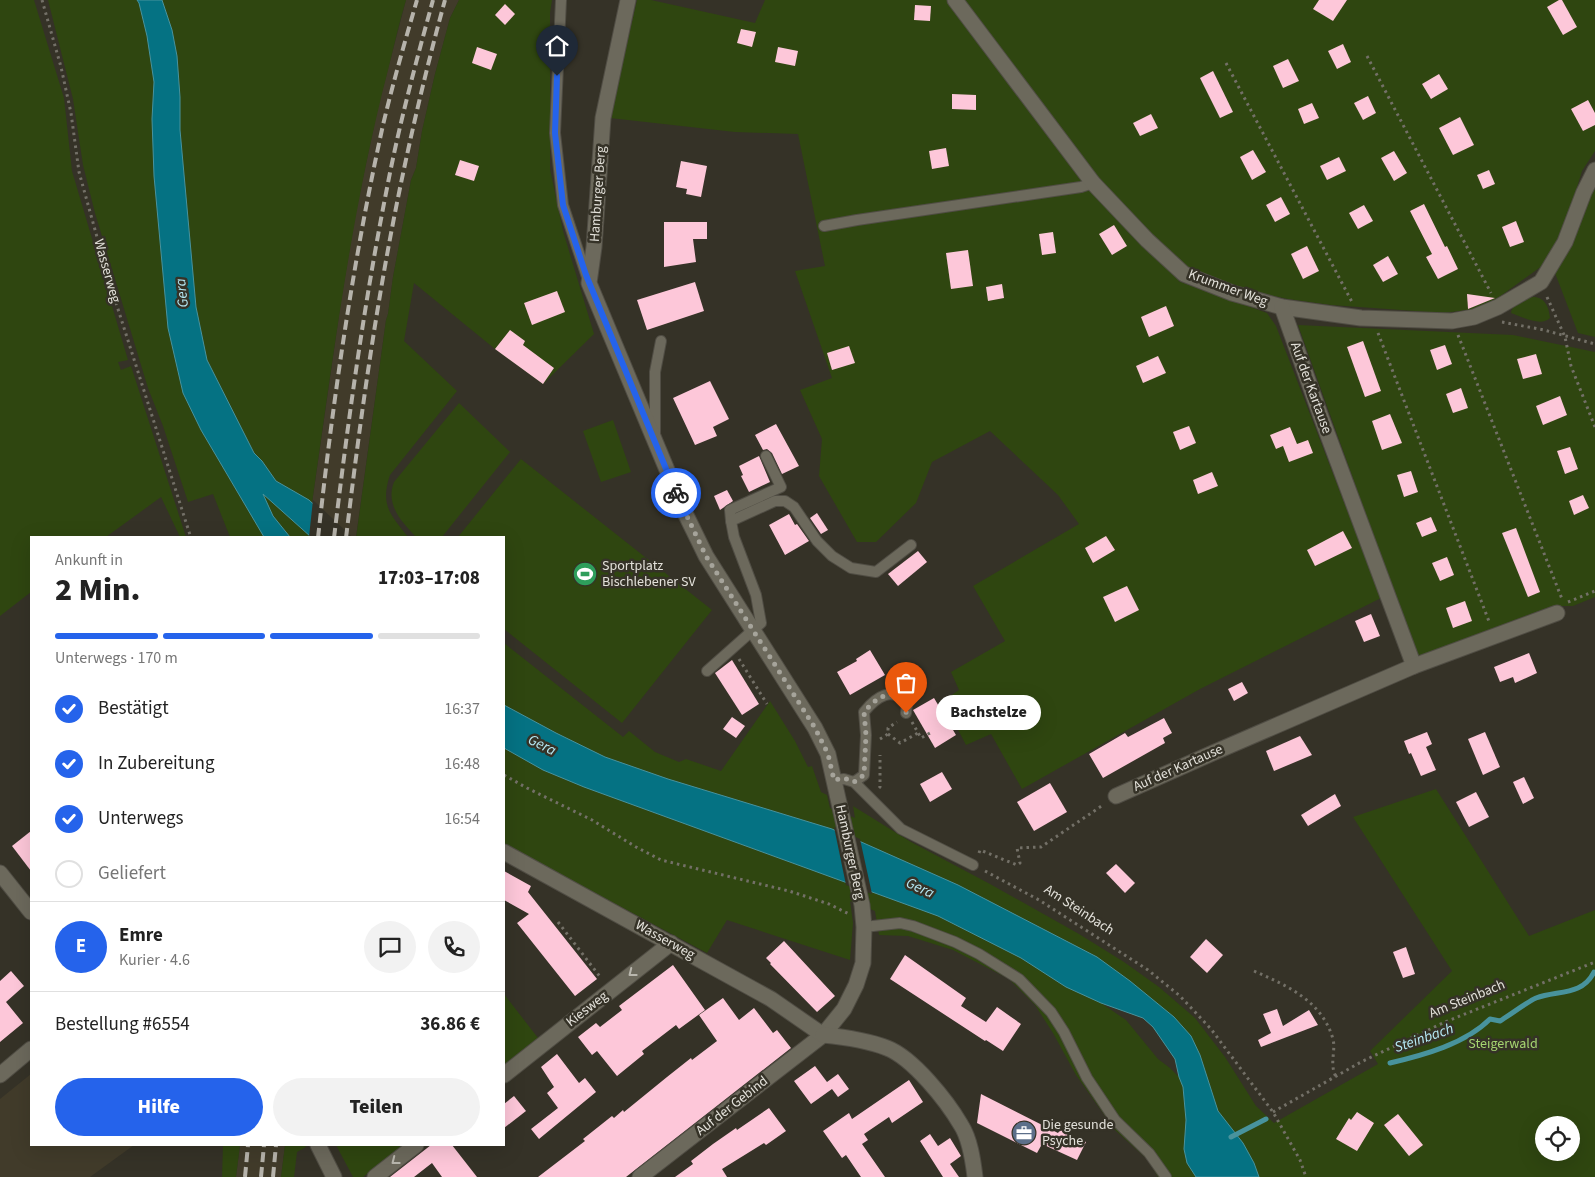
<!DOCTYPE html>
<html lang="de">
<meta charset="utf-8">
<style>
body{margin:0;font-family:"Source Sans 3",sans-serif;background:#f2f2f2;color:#222;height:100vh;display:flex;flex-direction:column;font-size:19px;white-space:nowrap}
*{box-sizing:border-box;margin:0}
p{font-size:16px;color:#767676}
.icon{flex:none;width:28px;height:28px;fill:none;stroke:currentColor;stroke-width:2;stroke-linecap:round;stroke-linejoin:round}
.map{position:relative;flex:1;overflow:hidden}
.sheet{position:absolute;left:30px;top:536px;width:475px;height:610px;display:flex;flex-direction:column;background:#fff;border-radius:0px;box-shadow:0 5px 20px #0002}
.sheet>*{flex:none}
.controls{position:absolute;left:1535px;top:1116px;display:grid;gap:10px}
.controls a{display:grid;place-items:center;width:45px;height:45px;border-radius:50%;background:#fff;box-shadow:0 5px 20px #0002;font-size:25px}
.pin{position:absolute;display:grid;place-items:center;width:42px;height:42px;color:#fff;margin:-51px -21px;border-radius:50% 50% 50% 0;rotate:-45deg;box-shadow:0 0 5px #0007}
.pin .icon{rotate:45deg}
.courier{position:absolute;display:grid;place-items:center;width:50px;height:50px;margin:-25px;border:4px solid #2563eb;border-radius:50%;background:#fff;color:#222;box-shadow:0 1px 6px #0007}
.bubble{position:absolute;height:35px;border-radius:18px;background:#fff;box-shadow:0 5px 20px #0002;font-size:16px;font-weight:800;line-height:35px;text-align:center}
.overview em{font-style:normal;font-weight:800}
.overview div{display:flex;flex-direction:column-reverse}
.overview{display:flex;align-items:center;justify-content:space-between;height:85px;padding:0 25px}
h1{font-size:32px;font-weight:800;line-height:38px}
.bar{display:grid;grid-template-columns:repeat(4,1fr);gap:8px 5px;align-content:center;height:60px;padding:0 25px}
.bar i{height:6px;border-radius:4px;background:#e0e0e0}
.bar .current{background:#2563eb}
.bar p{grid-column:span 4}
.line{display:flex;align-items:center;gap:12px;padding:0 25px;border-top:1px solid #e0e0e0}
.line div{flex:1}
.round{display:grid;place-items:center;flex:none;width:52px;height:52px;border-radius:26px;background:#f2f2f2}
ol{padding:0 25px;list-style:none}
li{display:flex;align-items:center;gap:15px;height:55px}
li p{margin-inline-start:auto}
li .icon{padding:5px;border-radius:50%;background:#2563eb;color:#fff;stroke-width:4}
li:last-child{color:#767676}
li i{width:28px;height:28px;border:2px solid #e0e0e0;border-radius:50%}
.button{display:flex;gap:10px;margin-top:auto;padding:10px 25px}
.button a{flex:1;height:58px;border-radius:30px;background:#2563eb;color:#fff;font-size:20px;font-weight:800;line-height:58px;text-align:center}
.button a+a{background:#f2f2f2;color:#222}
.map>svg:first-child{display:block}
.built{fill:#413b2a}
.green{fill:#2f4610;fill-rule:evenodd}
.water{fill:#057283;stroke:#48939d}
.pier{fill:#353227}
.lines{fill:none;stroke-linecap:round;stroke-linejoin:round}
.stream{stroke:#48939d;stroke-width:5}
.building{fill:#fdc7d9}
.service-casing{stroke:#504d44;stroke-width:12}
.minor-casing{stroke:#504d44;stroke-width:17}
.path{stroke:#737067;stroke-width:3;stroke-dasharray:2.5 4;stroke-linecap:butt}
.service{stroke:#6c695c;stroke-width:10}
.minor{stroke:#6c695c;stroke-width:15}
.rail{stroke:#b6b3ab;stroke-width:4;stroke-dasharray:10 5;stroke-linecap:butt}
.oneway{stroke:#b9b7ae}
.done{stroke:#a6a49b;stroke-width:5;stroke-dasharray:0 9}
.route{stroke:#2563eb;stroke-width:6}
.labels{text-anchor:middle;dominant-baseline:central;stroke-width:5;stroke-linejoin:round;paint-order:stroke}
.street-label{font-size:14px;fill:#e3e1da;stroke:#353227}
.poi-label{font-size:14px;fill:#e3e1da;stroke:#353227;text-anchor:start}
.park-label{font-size:14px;fill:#a5d570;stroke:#353227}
.water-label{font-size:15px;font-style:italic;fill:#b6eaf6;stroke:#353227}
</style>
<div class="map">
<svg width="1595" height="1177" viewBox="0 0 1595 1177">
<rect width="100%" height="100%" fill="#353227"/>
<g class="built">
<polygon points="406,0 459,0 450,18 435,74 422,131 416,168 411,180 393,277 388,314 386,320 356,537 349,537 312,503 341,301 356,211 378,107"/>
<polygon points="31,1074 31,1145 134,1145 90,1177 0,1177 0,1099"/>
<polygon points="240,1145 285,1145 281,1177 236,1177"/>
</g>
<g class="green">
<polygon points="0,0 34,0 64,98 72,171 128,360 118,362 121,370 131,366 186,537 180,537 161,497 106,537 31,538 31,592 0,616"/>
<polygon points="48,0 137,0 139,3 147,36 154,82 152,119 154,176 168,328 183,393 201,430 264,537 230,537 213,494 188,502 163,426 148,388 95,213 83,165 73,99"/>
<path d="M 162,0 L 406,0 C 399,23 394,46 388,70 C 351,212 333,358 312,503 L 276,481 L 262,461 L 254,453 L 207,360 L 196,307 L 180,130 L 180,97 L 177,56 L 172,30 Z"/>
<path d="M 459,0 L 552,0 L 550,13 L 550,169 L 563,231 L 594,334 L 543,384 L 495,349 L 414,283 L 404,341 L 457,391 L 390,475 C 380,505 390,514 408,537 L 356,538 L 386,320 L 388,314 L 393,277 L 411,180 L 416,168 L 422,131 L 435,74 L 450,18 Z"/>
<polygon points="637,0 651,0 755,23 765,0 948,0 1080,179 1097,195 1095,174 960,0 1595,0 1595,151 1582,171 1562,236 1546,263 1484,308 1443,313 1331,305 1288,299 1250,291 1194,272 1178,281 1267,313 1276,326 1381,598 1200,689 1022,789 991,734 966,745 943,701 959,690 951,672 1005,641 973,586 1079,524 1058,495 990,431 932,462 916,503 876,542 857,542 819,476 822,439 800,390 832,378 795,271 825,266 798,134 735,132 610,118"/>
<polygon points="1595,185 1595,337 1578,333 1555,273 1576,234"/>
<path d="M 1533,297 C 1545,297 1549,307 1550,318 C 1541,327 1522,317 1511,313 C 1512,304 1524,299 1533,297 Z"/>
<polygon points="1298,325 1513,335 1595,352 1595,597 1573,606 1552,606 1417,657"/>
<path d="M 459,403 L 510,452 L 442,537 L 416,537 C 402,522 385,505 394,482 Z"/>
<polygon points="613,420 631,472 601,482 583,431"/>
<polygon points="521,459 712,610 622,723 504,629 504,538 458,537"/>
<polygon points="262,493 308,534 311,537 290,537 273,516"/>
<path d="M 504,643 L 623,737 L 629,731 L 655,752 L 679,762 L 686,759 L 721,771 L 770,701 L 795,741 L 808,767 L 812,766 L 821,792 L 827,795 L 830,808 L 855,818 L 853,806 L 911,842 L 990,884 L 1079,934 L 1124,962 L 1159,987 L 1195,1018 L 1225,1057 L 1256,1106 L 1274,1123 L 1378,1064 L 1370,1051 L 1452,971 L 1353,817 L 1436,789 L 1529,936 L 1595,910 L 1595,1177 L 1259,1177 L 1254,1163 L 1218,1111 L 1200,1055 L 1097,957 L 958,885 L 832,829 L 668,779 L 605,757 L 556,733 L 504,705 ZM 1544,1125 L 1571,1125 L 1571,1152 L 1544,1152 Z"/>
<polygon points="504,748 543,770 584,787 938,916 1021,958 1066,987 1101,1003 1126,1020 1158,1059 1170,1068 1179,1077 1183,1087 1186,1120 1184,1149 1187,1163 1196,1177 1158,1177 1148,1160 1115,1130 1076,1075 1053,1033 1035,1005 1009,979 953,950 908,936 879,935 875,911 850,901 853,923 850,960 727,920 707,953 504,844"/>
<polygon points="504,994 538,1038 504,1065"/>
<polygon points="223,1145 240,1145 236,1177 222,1177"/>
<polygon points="285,1145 305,1145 306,1147 297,1152 294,1177 281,1177"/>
<polygon points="336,1145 403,1145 363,1177 353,1177"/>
</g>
<g class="water">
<polygon points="137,0 162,0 172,30 177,56 180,97 180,130 196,307 207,360 254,453 262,461 276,481 309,500 349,537 311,537 263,494 273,516 290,537 264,537 201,430 183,393 168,328 154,176 152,119 154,82 147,36 139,3"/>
<polygon points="504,705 556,733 605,757 668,779 832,829 958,885 1097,957 1130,981 1174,1017 1191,1036 1200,1055 1218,1111 1243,1143 1254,1163 1259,1177 1196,1177 1187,1163 1184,1149 1186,1120 1183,1087 1179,1077 1175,1059 1153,1027 1143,1018 1101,1003 1066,987 1021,958 938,916 584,787 543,770 504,748"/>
</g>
<g class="pier">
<polygon points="313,500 351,536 352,538 309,537"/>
<polygon points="834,827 860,839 872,894 846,885"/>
</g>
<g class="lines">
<g class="stream">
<path d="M 1390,1063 C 1424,1055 1465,1044 1490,1019 L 1500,1021 C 1510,1015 1527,1002 1536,998 C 1558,990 1582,996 1594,972"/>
<polyline points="1231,1137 1266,1119"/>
</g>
</g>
<g class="building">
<polygon points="1319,0 1347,0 1333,21 1313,9"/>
<polygon points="1559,0 1562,0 1577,27 1563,35 1547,7"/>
<polygon points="505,4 515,14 505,25 495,15"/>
<polygon points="915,5 931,6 930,21 914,20"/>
<polygon points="741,29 756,32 752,47 737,43"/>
<polygon points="1343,44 1351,62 1337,69 1328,51"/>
<polygon points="477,47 497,54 491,70 472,63"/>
<polygon points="778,47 798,51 795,66 775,62"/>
<polygon points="1288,59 1299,81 1283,88 1273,66"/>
<polygon points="1213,71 1233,112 1220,118 1200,78"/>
<polygon points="1439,74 1448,89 1431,99 1422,84"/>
<polygon points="952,94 976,95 976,110 952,109"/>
<polygon points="1368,96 1376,113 1363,120 1354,103"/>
<polygon points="1588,100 1595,113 1595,125 1583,131 1571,109"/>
<polygon points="1312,103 1319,118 1304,124 1298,109"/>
<polygon points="1151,114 1158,128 1140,136 1133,123"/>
<polygon points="1460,117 1474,145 1453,155 1439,128"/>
<polygon points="946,148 949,166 932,169 929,151"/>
<polygon points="1253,150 1266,172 1252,180 1240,157"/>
<polygon points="1394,151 1407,173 1394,181 1381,158"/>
<polygon points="1339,157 1346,171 1327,180 1320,166"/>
<polygon points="460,160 479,166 474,181 455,175"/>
<polygon points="681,161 707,166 701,197 686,194 687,189 676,187"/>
<polygon points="1489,170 1495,184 1483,189 1477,175"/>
<polygon points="1281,197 1290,214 1275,222 1266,205"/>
<polygon points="1424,204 1445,247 1447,246 1458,269 1438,279 1426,257 1432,254 1410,211"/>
<polygon points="1364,205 1373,221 1358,229 1349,213"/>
<polygon points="1516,221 1524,242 1510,247 1502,227"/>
<polygon points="664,222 707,222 707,239 693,239 696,262 664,267"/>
<polygon points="1114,225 1127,246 1112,255 1099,234"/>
<polygon points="1053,232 1056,253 1042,255 1039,234"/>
<polygon points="1307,246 1319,271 1303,279 1291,254"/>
<polygon points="968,250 973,286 951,289 946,253"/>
<polygon points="1388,256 1398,274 1383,282 1373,265"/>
<polygon points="695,282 704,311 647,330 637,300"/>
<polygon points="1002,284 1004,298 988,301 986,287"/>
<polygon points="557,291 565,312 532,325 524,303"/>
<polygon points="1467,294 1495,298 1468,309"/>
<polygon points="1166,306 1174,326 1149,337 1141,317"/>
<polygon points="510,330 525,341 523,345 554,368 543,384 495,349"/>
<polygon points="1363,341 1381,391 1365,397 1347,347"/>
<polygon points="1445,345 1452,364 1437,370 1430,350"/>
<polygon points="849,346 855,363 832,370 827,353"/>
<polygon points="1536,354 1542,374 1523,379 1517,359"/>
<polygon points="1158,356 1166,373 1143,383 1136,366"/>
<polygon points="710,381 729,419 713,427 717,436 695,445 673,398"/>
<polygon points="1461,388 1468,408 1453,413 1446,394"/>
<polygon points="1560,396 1567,415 1543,425 1536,406"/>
<polygon points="1390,414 1402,443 1382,450 1372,421"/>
<polygon points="776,424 799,466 782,474 772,453 767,449 763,450 755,435"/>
<polygon points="1189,426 1196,443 1180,450 1173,432"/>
<polygon points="1290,427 1297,444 1308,440 1313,453 1289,462 1283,446 1276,449 1270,435"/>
<polygon points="1570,447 1578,469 1565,474 1557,451"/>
<polygon points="759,456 770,482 749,492 741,476 743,475 739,466"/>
<polygon points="1411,471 1418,492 1404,497 1397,475"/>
<polygon points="1212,472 1218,486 1198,494 1193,480"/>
<polygon points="727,490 733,501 720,510 714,496"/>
<polygon points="1583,495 1589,508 1574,515 1569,501"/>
<polygon points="817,513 828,530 821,534 810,518"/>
<polygon points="789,514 795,525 797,524 809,541 785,555 769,525"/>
<polygon points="1431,517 1437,531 1422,537 1416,523"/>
<polygon points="1516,528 1540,592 1528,597 1502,533"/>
<polygon points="1343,531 1352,548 1315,566 1307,550"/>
<polygon points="1106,536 1115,550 1093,563 1085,548"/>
<polygon points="918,551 927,562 898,586 888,574"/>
<polygon points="1447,557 1454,575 1440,581 1432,563"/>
<polygon points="1127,586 1139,610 1115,622 1103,597"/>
<polygon points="1465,601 1472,621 1453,628 1446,608"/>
<polygon points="1371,614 1380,636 1364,642 1355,621"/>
<polygon points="870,650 885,675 850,695 837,672 857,661 856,659"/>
<polygon points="1529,653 1537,673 1515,683 1513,677 1500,682 1494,667"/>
<polygon points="732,660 759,704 742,715 715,673"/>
<polygon points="1242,682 1248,693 1234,701 1228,689"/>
<polygon points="934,698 956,735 935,748 913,710"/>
<polygon points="732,717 745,726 736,738 723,729"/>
<polygon points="1164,718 1172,733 1163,738 1165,743 1103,778 1089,754 1125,733 1128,737"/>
<polygon points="1427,732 1432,744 1426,747 1436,770 1421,776 1411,753 1409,754 1404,741"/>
<polygon points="1485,732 1500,767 1483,775 1468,739"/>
<polygon points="1300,736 1312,755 1274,771 1266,751"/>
<polygon points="942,772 952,789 930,802 920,784"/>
<polygon points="1524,777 1534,798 1523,804 1513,782"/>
<polygon points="1050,783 1067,812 1034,831 1017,802"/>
<polygon points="1476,792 1489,817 1469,827 1456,802"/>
<polygon points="1335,794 1341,806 1308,826 1301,815"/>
<polygon points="31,831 31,871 12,846"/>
<polygon points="1116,864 1135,883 1125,893 1106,873"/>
<polygon points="504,871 531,886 528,892 597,979 575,996 517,923 529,914 504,900"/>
<polygon points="1206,939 1223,955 1207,973 1190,957"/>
<polygon points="784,941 835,996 817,1012 770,964 771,963 766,958"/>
<polygon points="1406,947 1415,974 1403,978 1393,952"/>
<polygon points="905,955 966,998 961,1006 986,1022 997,1007 1021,1024 1003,1051 986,1040 985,1041 890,979"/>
<polygon points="673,965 705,1010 679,1029 676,1025 642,1051 644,1054 617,1076 597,1051 592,1055 578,1037 596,1023 600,1027 622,1010 619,1006"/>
<polygon points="11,971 24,986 6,1002 23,1023 0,1042 0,981"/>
<polygon points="723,998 739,1020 754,1008 773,1033 777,1030 791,1048 626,1177 538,1177 585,1141 583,1139 612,1116 614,1118 623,1110 624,1112 667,1077 691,1058 692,1060 717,1041 699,1015"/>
<polygon points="1277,1009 1283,1026 1309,1010 1318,1025 1261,1047 1258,1040 1271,1033 1263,1014"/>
<polygon points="557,1054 579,1083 585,1078 596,1092 539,1139 531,1129 558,1108 547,1093 554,1087 541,1067"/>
<polygon points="815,1066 827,1082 838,1074 849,1089 838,1097 832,1089 811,1104 794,1081"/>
<polygon points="909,1080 923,1102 892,1123 889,1117 864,1134 868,1140 862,1144 885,1177 861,1177 846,1155 842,1158 823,1131 849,1113 852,1119"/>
<polygon points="981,1094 1058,1133 1060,1130 1086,1142 1077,1160 1042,1144 1037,1153 977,1123"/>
<polygon points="514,1096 526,1111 504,1128 504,1104"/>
<polygon points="769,1108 786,1131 766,1145 764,1143 722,1169 727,1177 675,1177 693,1164 691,1161 713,1144 736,1128 737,1130"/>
<polygon points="1357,1112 1374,1123 1357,1151 1336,1139 1349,1118 1351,1120"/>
<polygon points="1398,1114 1423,1145 1409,1156 1384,1125"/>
<polygon points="930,1134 938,1146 950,1138 961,1156 950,1164 959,1177 943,1177 920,1141"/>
<polygon points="431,1145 452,1145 477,1177 442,1177 432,1163 414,1177 390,1177"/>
</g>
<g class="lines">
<g class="service-casing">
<g id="service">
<polyline points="561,0 555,133 563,205 588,280"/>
<polyline points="824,226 857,220 1081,187 1093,183"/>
<polyline points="655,434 655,372 661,341"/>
<polyline points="731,521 730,510 781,487 766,456"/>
<polyline points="707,671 761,623 756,595 734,537 731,521 775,501 785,501 794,507 817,541 832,556 851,568 876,572 911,545"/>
<polyline points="834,780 844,779 854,782 901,829 973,865"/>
<path d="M 854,782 L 864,775 L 866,735 L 864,712 C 876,697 893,685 907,704 L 906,713"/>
<polyline points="864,927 900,923 913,926 955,942 979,954 1019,979 1051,1012 1064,1032 1087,1078 1115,1120 1149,1153 1166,1177"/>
</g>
</g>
<g class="minor-casing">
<g id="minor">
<polyline points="628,0 603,118 594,247 589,283 685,513 706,556 815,728 828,754 862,905 864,927 863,963 856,985 844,1009 823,1035 640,1177"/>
<polyline points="955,0 1093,183 1147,240 1184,274 1232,293 1282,307 1361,318 1452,321 1474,317 1498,307 1541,282 1565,242 1584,192 1595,170"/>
<polyline points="1282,307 1320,414 1414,666"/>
<polyline points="1116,796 1215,752 1414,666 1557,613"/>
<polyline points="504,852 771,999 823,1035"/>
<polyline points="0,873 31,912"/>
<path d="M 823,1035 C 844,1037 867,1040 887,1048 C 913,1058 947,1101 961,1125 C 970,1139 973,1160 975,1177"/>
<polyline points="0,1075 31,1049"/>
<polyline points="504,1075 671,943"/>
<polyline points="318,1145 334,1177"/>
<polyline points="375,1177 416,1145"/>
</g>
</g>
<g class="path">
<polyline points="42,0 61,67 71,113 79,172 110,284 191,538"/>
<polyline points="1367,56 1491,293"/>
<polyline points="1226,63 1352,302"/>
<polyline points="1547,297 1565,337 1571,366 1595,427"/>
<polyline points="1502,322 1544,330 1595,344"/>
<polyline points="1378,333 1490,624"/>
<polyline points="1458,335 1562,599"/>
<polyline points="1568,602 1595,591"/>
<polyline points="739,659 767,704"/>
<polyline points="912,722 921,738 930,733"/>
<polyline points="888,734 900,743 918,733"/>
<polyline points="880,739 888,734 888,728 897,722"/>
<polyline points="504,775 527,788 592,820 636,847 661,860 789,891 829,904 849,914"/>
<polyline points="879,788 880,787 880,755"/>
<polyline points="979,853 980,850 1017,865 1020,863 1017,848 1041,847 1103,805"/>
<polyline points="985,871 1039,900 1148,970 1180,996 1211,1029 1273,1112 1300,1160 1306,1177"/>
<polyline points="558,922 601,978"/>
<path d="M 1254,971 C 1288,986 1322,1001 1333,1039 C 1336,1052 1329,1063 1336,1077"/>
<polyline points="1273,1112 1361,1062 1445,1022 1595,962"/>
</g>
<use href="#service" class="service"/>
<use href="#minor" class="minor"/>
<g class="rail">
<path d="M 318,538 C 333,399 353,261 383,125 C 393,83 405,41 417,0"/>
<path d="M 334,538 C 348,421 364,304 387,188 C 399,125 416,62 433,0"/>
<path d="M 346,538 C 360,421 376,304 400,188 C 413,125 428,62 445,0"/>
<polyline points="245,1177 248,1145"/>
<polyline points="261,1177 264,1145"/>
<polyline points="273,1177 276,1145"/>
</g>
</g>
<defs><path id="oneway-chevron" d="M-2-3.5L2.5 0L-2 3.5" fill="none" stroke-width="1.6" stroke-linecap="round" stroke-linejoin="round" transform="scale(1.25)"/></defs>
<g class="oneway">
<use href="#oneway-chevron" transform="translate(632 973) rotate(142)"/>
<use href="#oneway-chevron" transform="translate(395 1161) rotate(142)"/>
</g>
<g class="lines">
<path class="done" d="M 676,493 L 706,556 L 815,728 L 828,754 L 834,780 L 844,778 L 854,782 L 864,775 L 866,735 L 864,712 C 876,698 893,685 907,704 L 906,713"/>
<polyline class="route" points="557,76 555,133 563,205 586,275 676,493"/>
</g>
<defs>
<g id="stadium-disc" transform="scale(1.25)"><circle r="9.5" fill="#2e9e5b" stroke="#353227"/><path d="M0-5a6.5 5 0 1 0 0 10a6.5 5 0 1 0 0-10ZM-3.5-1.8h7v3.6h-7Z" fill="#fff"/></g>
<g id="office-disc" transform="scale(1.25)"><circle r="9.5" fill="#5c6f8a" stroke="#353227"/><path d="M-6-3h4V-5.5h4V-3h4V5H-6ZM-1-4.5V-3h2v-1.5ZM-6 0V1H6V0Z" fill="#fff"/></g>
</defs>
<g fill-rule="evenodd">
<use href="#stadium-disc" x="585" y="574"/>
<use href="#office-disc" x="1024" y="1133"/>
</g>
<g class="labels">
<g class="street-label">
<text transform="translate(598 194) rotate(-86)">Hamburger Berg</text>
<text transform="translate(107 271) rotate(74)">Wasserweg</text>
<text transform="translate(1228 288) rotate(20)">Krummer Weg</text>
<text transform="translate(1311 388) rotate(70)">Auf der Kartause</text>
<text transform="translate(1178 768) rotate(-24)">Auf der Kartause</text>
<text transform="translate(850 852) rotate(78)">Hamburger Berg</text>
<text transform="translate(1079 910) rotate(33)">Am Steinbach</text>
<text transform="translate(665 940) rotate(29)">Wasserweg</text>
<text transform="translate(1467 999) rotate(-22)">Am Steinbach</text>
<text transform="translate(587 1009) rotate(-38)">Kiesweg</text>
<text transform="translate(732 1106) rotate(-38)">Auf der Gebind</text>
</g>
<g class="poi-label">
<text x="602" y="566">Sportplatz<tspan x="602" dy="16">Bischlebener SV</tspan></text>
<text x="1042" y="1125">Die gesunde<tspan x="1042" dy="16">Psyche</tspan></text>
</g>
<g class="park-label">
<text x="1503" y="1044">Steigerwald</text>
</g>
<g class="water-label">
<text transform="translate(182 293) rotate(-96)">Gera</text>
<text transform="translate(542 745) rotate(26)">Gera</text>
<text transform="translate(920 888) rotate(25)">Gera</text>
<text transform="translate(1424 1038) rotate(-19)">Steinbach</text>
</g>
</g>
</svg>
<div class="controls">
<a><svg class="icon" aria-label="locate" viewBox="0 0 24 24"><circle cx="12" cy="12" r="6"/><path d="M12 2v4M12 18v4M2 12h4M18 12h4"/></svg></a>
</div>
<div class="pin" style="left:906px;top:713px;background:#ea580c"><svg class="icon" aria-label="bag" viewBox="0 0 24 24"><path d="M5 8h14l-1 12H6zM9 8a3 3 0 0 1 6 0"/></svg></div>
<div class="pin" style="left:557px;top:76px;background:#1f2937"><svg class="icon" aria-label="home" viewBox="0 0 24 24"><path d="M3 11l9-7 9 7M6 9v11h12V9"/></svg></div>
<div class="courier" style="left:676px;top:493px"><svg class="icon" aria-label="bike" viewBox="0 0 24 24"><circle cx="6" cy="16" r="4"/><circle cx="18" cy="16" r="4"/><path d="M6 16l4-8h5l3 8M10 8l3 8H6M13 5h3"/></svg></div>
<div class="bubble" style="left:936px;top:695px;width:105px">Bachstelze</div>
<section class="sheet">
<div class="overview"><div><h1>2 Min.</h1><p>Ankunft in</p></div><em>17:03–17:08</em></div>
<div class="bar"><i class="current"></i><i class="current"></i><i class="current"></i><i></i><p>Unterwegs · 170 m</p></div>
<ol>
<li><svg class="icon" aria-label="check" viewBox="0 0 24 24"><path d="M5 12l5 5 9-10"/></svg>Bestätigt<p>16:37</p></li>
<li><svg class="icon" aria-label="check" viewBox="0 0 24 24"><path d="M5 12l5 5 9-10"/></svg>In Zubereitung<p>16:48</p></li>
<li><svg class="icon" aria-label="check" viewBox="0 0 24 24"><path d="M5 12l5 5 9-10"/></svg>Unterwegs<p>16:54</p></li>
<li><i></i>Geliefert</li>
</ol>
<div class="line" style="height:90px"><b class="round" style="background:#2563eb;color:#fff">E</b><div><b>Emre</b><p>Kurier · 4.6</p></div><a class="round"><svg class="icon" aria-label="chat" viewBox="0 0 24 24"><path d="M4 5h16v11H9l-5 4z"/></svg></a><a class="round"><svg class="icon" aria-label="phone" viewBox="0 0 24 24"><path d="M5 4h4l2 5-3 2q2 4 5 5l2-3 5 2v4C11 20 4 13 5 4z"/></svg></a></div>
<div class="line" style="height:65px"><div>Bestellung #6554</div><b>36.86 €</b></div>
<div class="button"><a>Hilfe</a><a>Teilen</a></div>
</section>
</div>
